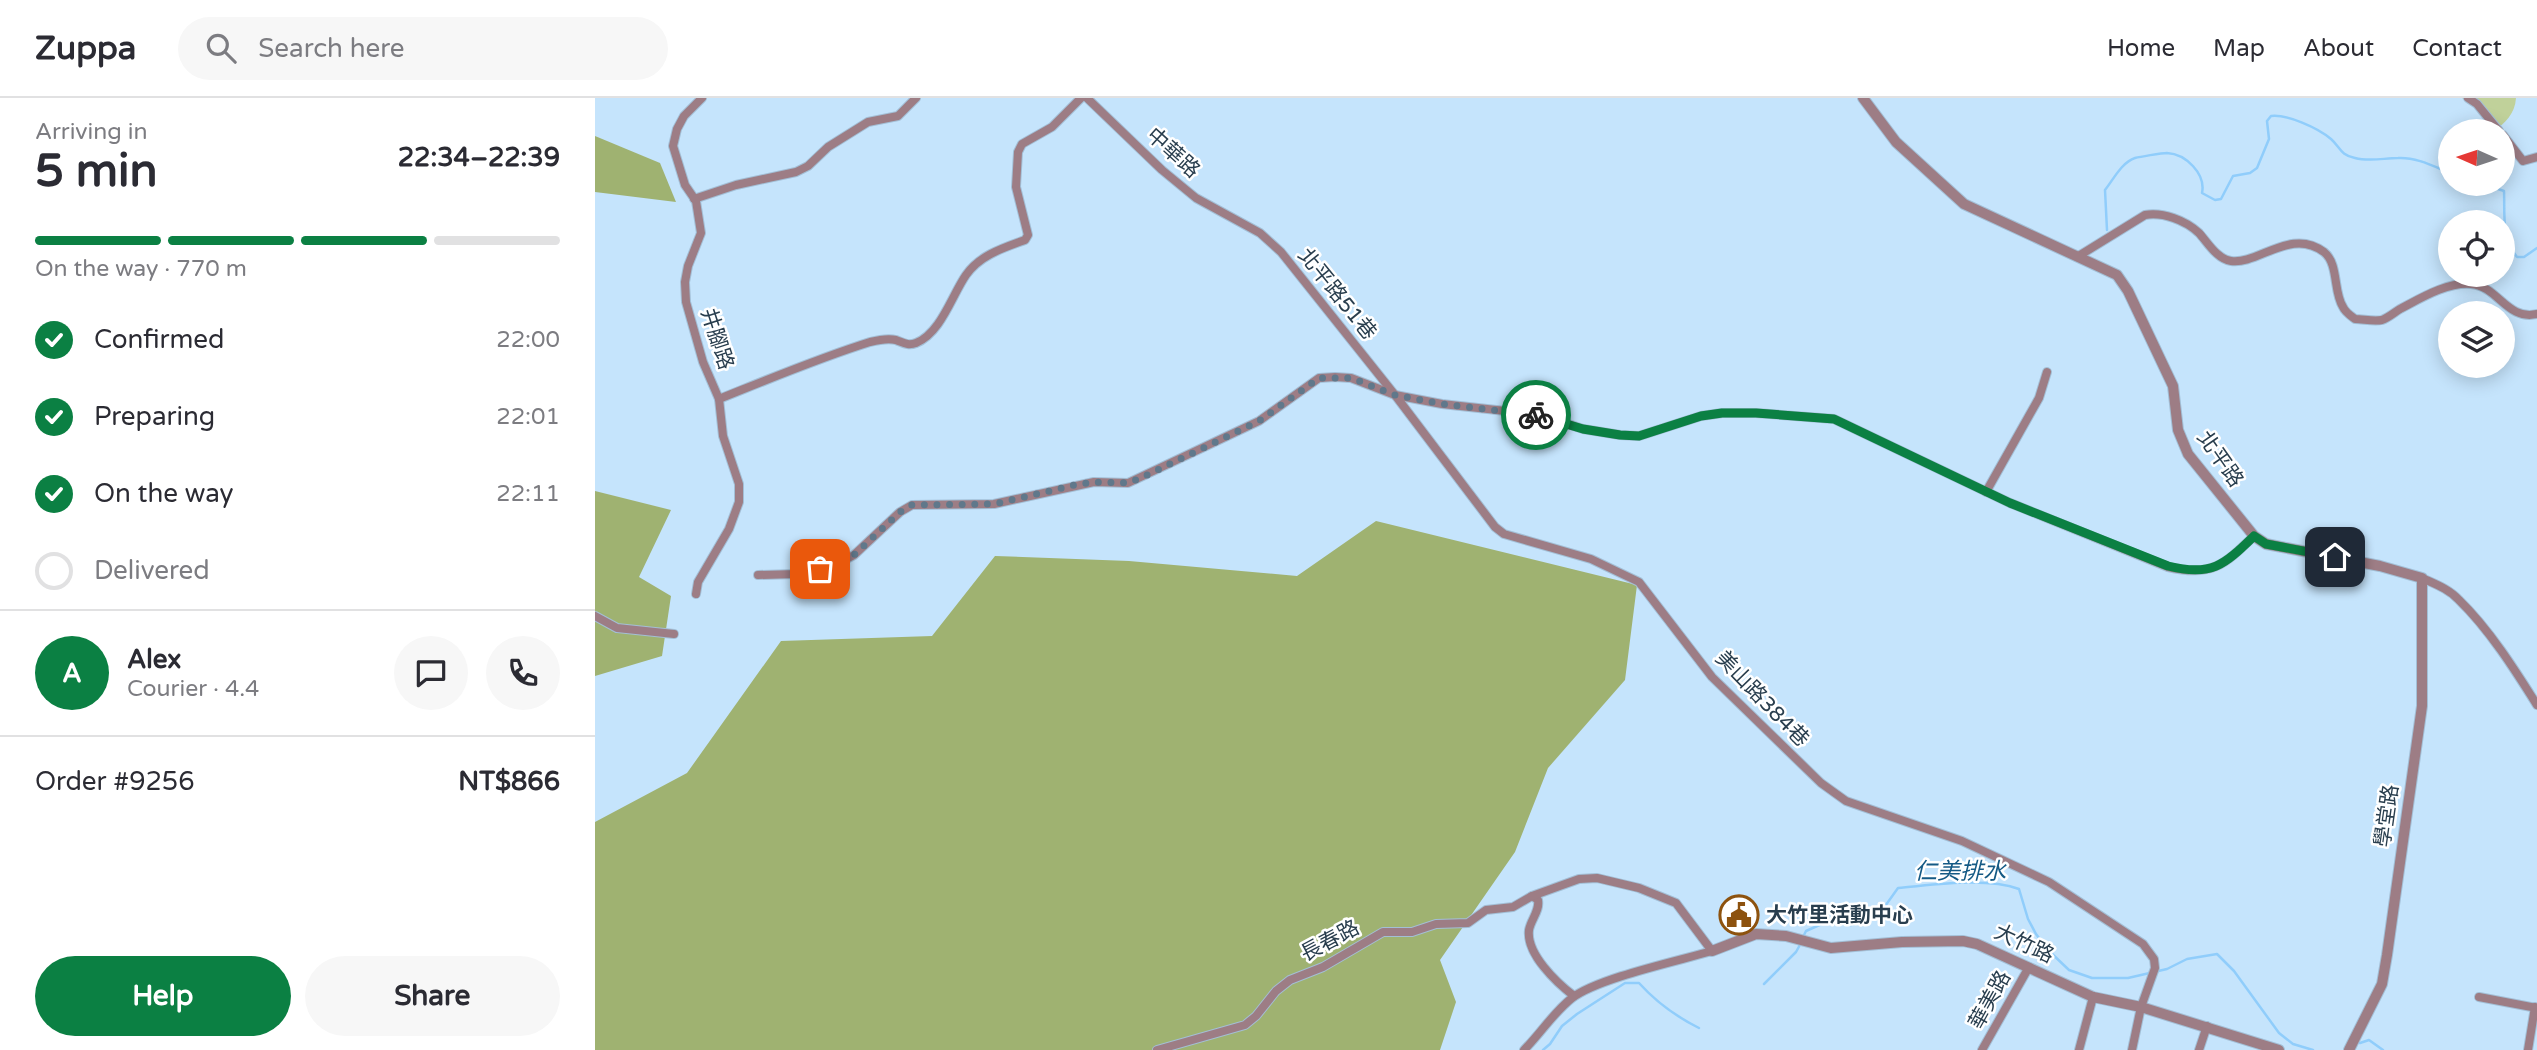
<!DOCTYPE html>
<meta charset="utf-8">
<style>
body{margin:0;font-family:"Varela Round","Noto Sans TC",sans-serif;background:#f7f7f7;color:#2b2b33;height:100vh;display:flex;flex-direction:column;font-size:26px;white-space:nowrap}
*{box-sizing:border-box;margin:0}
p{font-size:23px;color:#7c7c81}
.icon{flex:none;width:38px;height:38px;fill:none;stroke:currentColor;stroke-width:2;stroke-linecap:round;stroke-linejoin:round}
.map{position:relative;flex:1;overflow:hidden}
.side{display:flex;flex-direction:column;background:#fff;width:595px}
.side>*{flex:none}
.needle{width:46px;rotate:273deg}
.controls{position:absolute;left:1843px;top:21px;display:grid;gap:14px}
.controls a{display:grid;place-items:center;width:77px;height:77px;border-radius:50%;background:#fff;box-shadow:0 4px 18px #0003;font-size:35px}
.pin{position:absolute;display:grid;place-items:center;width:60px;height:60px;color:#fff;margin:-30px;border-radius:14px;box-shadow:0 4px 10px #0006}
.courier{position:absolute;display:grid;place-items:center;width:70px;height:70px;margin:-35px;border:5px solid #0b8043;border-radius:50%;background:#fff;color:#222;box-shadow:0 2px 9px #0007}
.head em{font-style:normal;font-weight:700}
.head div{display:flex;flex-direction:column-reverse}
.head{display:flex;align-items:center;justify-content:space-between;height:119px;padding:0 35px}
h1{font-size:46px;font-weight:700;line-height:52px}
.bar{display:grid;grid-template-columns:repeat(4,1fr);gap:10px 7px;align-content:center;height:84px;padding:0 35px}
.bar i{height:9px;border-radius:5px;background:#e1e1e2}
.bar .current{background:#0b8043}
.bar p{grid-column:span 4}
.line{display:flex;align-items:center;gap:18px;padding:0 35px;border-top:2px solid #e1e1e2}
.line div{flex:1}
.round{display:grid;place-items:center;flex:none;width:74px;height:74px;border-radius:37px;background:#f7f7f7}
ol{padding:0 35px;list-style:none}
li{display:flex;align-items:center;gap:21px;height:77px}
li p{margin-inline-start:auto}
li .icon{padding:7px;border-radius:50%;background:#0b8043;color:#fff;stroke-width:4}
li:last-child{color:#7c7c81}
li i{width:38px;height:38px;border:4px solid #e1e1e2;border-radius:50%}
.cta{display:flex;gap:14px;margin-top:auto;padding:14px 35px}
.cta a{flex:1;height:80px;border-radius:42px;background:#0b8043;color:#fff;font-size:28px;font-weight:700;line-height:80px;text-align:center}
.cta a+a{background:#f7f7f7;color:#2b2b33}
header{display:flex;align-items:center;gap:42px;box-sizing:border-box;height:98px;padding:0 35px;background:#fff;border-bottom:2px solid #e1e1e2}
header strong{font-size:33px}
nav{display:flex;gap:38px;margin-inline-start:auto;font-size:24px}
.search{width:490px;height:63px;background:#f7f7f7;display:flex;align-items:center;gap:18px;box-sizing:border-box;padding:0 24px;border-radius:38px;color:#7c7c81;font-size:26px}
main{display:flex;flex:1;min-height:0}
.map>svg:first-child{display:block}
.green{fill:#c0d19a}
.forest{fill:#9fb271}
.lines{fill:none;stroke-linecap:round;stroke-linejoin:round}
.stream{stroke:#90cdfb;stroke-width:2.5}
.minor-casing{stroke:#a3bfd6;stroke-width:10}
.tertiary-casing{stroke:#a3bfd6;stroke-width:12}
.minor{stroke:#9d7d85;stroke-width:8}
.tertiary{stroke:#9d7d85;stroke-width:10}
.done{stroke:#60788b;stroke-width:7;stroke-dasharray:0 12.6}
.route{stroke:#0b8043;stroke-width:9}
.labels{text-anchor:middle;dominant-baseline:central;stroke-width:5;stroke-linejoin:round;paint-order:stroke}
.street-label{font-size:21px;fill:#293e4e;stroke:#fff}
.poi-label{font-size:21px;font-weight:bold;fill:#293e4e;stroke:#fff;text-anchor:start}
.water-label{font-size:23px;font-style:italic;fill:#155a85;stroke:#fff}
</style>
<header>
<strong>Zuppa</strong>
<div class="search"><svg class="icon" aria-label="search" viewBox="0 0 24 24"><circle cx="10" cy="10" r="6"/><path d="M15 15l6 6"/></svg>Search here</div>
<nav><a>Home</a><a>Map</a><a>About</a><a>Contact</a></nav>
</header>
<main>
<section class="side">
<div class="head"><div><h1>5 min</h1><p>Arriving in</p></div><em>22:34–22:39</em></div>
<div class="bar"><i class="current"></i><i class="current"></i><i class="current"></i><i></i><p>On the way · 770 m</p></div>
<ol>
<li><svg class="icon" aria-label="check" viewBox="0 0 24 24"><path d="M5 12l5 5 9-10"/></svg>Confirmed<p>22:00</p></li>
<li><svg class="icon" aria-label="check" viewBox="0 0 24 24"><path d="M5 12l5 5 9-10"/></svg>Preparing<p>22:01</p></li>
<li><svg class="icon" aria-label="check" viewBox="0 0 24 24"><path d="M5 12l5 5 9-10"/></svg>On the way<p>22:11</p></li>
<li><i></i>Delivered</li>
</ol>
<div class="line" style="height:126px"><b class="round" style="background:#0b8043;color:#fff">A</b><div><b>Alex</b><p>Courier · 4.4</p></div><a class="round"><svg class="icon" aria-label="chat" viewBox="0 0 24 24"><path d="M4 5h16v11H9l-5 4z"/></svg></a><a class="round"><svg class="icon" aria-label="phone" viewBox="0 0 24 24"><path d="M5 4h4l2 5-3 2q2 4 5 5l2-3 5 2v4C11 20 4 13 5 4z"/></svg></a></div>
<div class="line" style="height:91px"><div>Order #9256</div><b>NT$866</b></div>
<div class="cta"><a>Help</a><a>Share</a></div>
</section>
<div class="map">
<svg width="1942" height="952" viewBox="0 0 1942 952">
<rect width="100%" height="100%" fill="#c5e4fc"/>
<path class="green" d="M 1867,0 L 1921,0 C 1920,16 1910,25 1899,33 L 1879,8 Z"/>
<g class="forest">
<polygon points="0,38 65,65 81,104 0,94"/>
<polygon points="0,393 76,412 44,479 76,498 67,558 0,578"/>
<polygon points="781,423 1042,487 1030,582 953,670 920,754 845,862 861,904 845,952 0,952 0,724 92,675 186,543 337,538 400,458 534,463 702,478"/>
</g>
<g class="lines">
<g class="stream">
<path d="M 1888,86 L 1909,93 C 1910,116 1906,140 1922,159 L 1929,159 L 1942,150"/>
<path d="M 1512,132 L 1510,92 C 1518,82 1527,64 1540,60 C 1544,59 1566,55 1572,55 C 1591,56 1611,76 1607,95 L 1620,102 L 1626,101 L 1638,78 L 1655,75 L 1662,70 L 1674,41 L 1672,23 L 1676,18 C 1692,16 1723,30 1736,41 C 1745,49 1745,57 1760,60 C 1775,64 1789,60 1803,60 C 1821,59 1838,68 1855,75"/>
<path d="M 1208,839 L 1211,833 L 1229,825 L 1256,827 L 1274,822 L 1288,811 L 1303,790 C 1339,787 1390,779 1424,791 L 1433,821 L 1441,836 L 1453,852 L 1474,872 L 1497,880 L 1533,880 L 1572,871 L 1592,861 L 1622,856 L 1639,873 L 1684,935 L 1698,946 L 1718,952"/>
<polyline points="1169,886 1201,854 1206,845"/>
<polyline points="1765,945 1774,942 1788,952"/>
<path d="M 948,952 L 955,946 L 967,928 L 982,916 L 1030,885 L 1044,885 C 1062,905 1080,918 1104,930"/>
</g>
<g class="minor-casing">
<g id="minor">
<polyline points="492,0 567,72 601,100 665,135 686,154 800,297 900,429 909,436 996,461 1044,484 1117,579 1226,685 1251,703 1367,743 1454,784 1548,846 1559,861 1560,870 1546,909 1537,952"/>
<polyline points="1873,0 1882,6 1904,33"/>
<polyline points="1908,37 1928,63 1942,59"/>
<polyline points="99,101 141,87 201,74 213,68 233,49 273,24 303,18 321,0"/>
<path d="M 1482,159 L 1550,117 C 1568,114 1590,122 1604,135 C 1613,145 1622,161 1636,163 C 1663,167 1696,129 1729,154 C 1744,166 1738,194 1748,209 C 1750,214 1756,218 1760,221 C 1768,221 1779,224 1787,222 C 1793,220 1800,214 1805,211 C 1826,200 1852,184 1876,186 C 1903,188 1912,223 1942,216"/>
<path d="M 124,301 C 174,281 224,260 275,244 C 283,242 293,240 301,242 C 309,245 313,248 321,245 C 346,235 357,197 371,177 C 385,157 408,150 430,142 L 433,137 L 421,89 L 423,54 L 427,46 L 457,29 L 486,0"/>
<polyline points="1391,394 1444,300 1452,274"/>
<path d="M 163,477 L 201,476 L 225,471 L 244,465 L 259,457 L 305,414 L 317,407 L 399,406 L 499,384 L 533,385 L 664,323 L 724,280 L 740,279 L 756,280 L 800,297 L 847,306 L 946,317 L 988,331 L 1025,337 L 1044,338 L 1106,318 L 1127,315 L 1161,315 L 1239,321 L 1415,405 L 1573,469 C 1617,479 1629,467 1659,438"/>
<path d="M 1827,480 C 1840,486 1854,491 1864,502 C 1894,531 1920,572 1942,607"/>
<polyline points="101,496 103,484 134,431 144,404 144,386 128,338 124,301 108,264 91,204 90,184 93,168 106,135 101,103 90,87 78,48 82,31 89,18 107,0"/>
<polyline points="0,518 22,530 79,536"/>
<polyline points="1884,899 1942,910"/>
<path d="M 562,952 L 650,927 L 661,918 L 681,893 L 695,882 L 728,869 L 788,834 L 817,834 L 841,826 L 873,825 L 891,812 L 918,809 L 937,798 L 943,802 C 945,813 936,821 934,832 C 931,856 962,885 979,898"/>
<path d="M 929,952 C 946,935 958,915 977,900 C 1003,880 1083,863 1117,853 L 1081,805 L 1044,790 L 1002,780 L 984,781 L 937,798"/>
<polyline points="1387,952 1434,869"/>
<polyline points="1484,952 1498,899"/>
<polyline points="1604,952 1612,928"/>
<polyline points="1933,952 1940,909"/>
</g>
</g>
<g class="tertiary-casing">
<g id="tertiary">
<polyline points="1268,0 1301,44 1369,106 1522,177 1533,193 1578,288 1583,332 1593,356 1659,438 1671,446 1785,468 1827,480 1827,608 1792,857 1787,886 1754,952"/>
<polyline points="1117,853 1161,836 1191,838 1236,850 1307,844 1368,843 1382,846 1498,899 1546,909 1684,952"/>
</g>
</g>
<use href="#minor" class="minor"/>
<use href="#tertiary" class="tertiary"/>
</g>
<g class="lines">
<polyline class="done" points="225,471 259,457 305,414 317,407 399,406 480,387 499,384 533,385 546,380 664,323 724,280 756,280 800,297 847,306 941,317"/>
<path class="route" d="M 941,317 L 988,331 L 1025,337 L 1044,338 L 1106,318 L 1127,315 L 1161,315 L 1239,321 L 1415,405 L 1573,468 C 1617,479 1629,467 1659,438 L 1671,446 L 1740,459"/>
</g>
<defs>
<g id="civic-ring" transform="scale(2.0125)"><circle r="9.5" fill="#fff" stroke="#8d520e" stroke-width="1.5"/><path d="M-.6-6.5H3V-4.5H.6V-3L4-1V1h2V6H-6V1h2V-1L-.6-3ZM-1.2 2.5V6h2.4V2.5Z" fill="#8d520e"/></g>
</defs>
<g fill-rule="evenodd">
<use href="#civic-ring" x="1144" y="817"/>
</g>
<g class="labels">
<g class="street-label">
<text transform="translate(578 55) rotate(42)">中華路</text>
<text transform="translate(742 196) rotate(51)">北平路51巷</text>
<text transform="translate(122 241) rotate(72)">井腳路</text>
<text transform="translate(1625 361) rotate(55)">北平路</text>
<text transform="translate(1167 601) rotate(46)">美山路384巷</text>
<text transform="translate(1792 718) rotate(-82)">學堂路</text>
<text transform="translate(735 843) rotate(-28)">長春路</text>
<text transform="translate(1429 846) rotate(25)">大竹路</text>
<text transform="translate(1395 902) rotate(-61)">華美路</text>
</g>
<g class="poi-label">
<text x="1171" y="817">大竹里活動中心</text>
</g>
<g class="water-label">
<text x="1365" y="774">仁美排水</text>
</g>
</g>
</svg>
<div class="controls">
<a><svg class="needle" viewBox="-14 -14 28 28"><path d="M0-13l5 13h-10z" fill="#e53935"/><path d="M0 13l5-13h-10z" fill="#7c7c81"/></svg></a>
<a><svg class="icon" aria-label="locate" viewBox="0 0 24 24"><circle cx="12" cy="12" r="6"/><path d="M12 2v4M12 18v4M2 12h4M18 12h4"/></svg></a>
<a><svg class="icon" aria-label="layers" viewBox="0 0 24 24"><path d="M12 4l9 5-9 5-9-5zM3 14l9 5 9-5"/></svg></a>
</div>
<div class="pin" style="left:225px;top:471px;background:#ea580c"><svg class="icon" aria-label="bag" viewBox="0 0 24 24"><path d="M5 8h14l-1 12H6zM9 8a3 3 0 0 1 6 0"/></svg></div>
<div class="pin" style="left:1740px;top:459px;background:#1f2937"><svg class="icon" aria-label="home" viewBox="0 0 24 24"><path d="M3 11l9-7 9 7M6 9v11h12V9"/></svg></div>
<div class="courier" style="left:941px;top:317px"><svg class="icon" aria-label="bike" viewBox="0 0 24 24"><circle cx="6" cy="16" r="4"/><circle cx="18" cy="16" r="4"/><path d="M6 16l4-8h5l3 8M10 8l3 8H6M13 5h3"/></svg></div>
</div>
</main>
